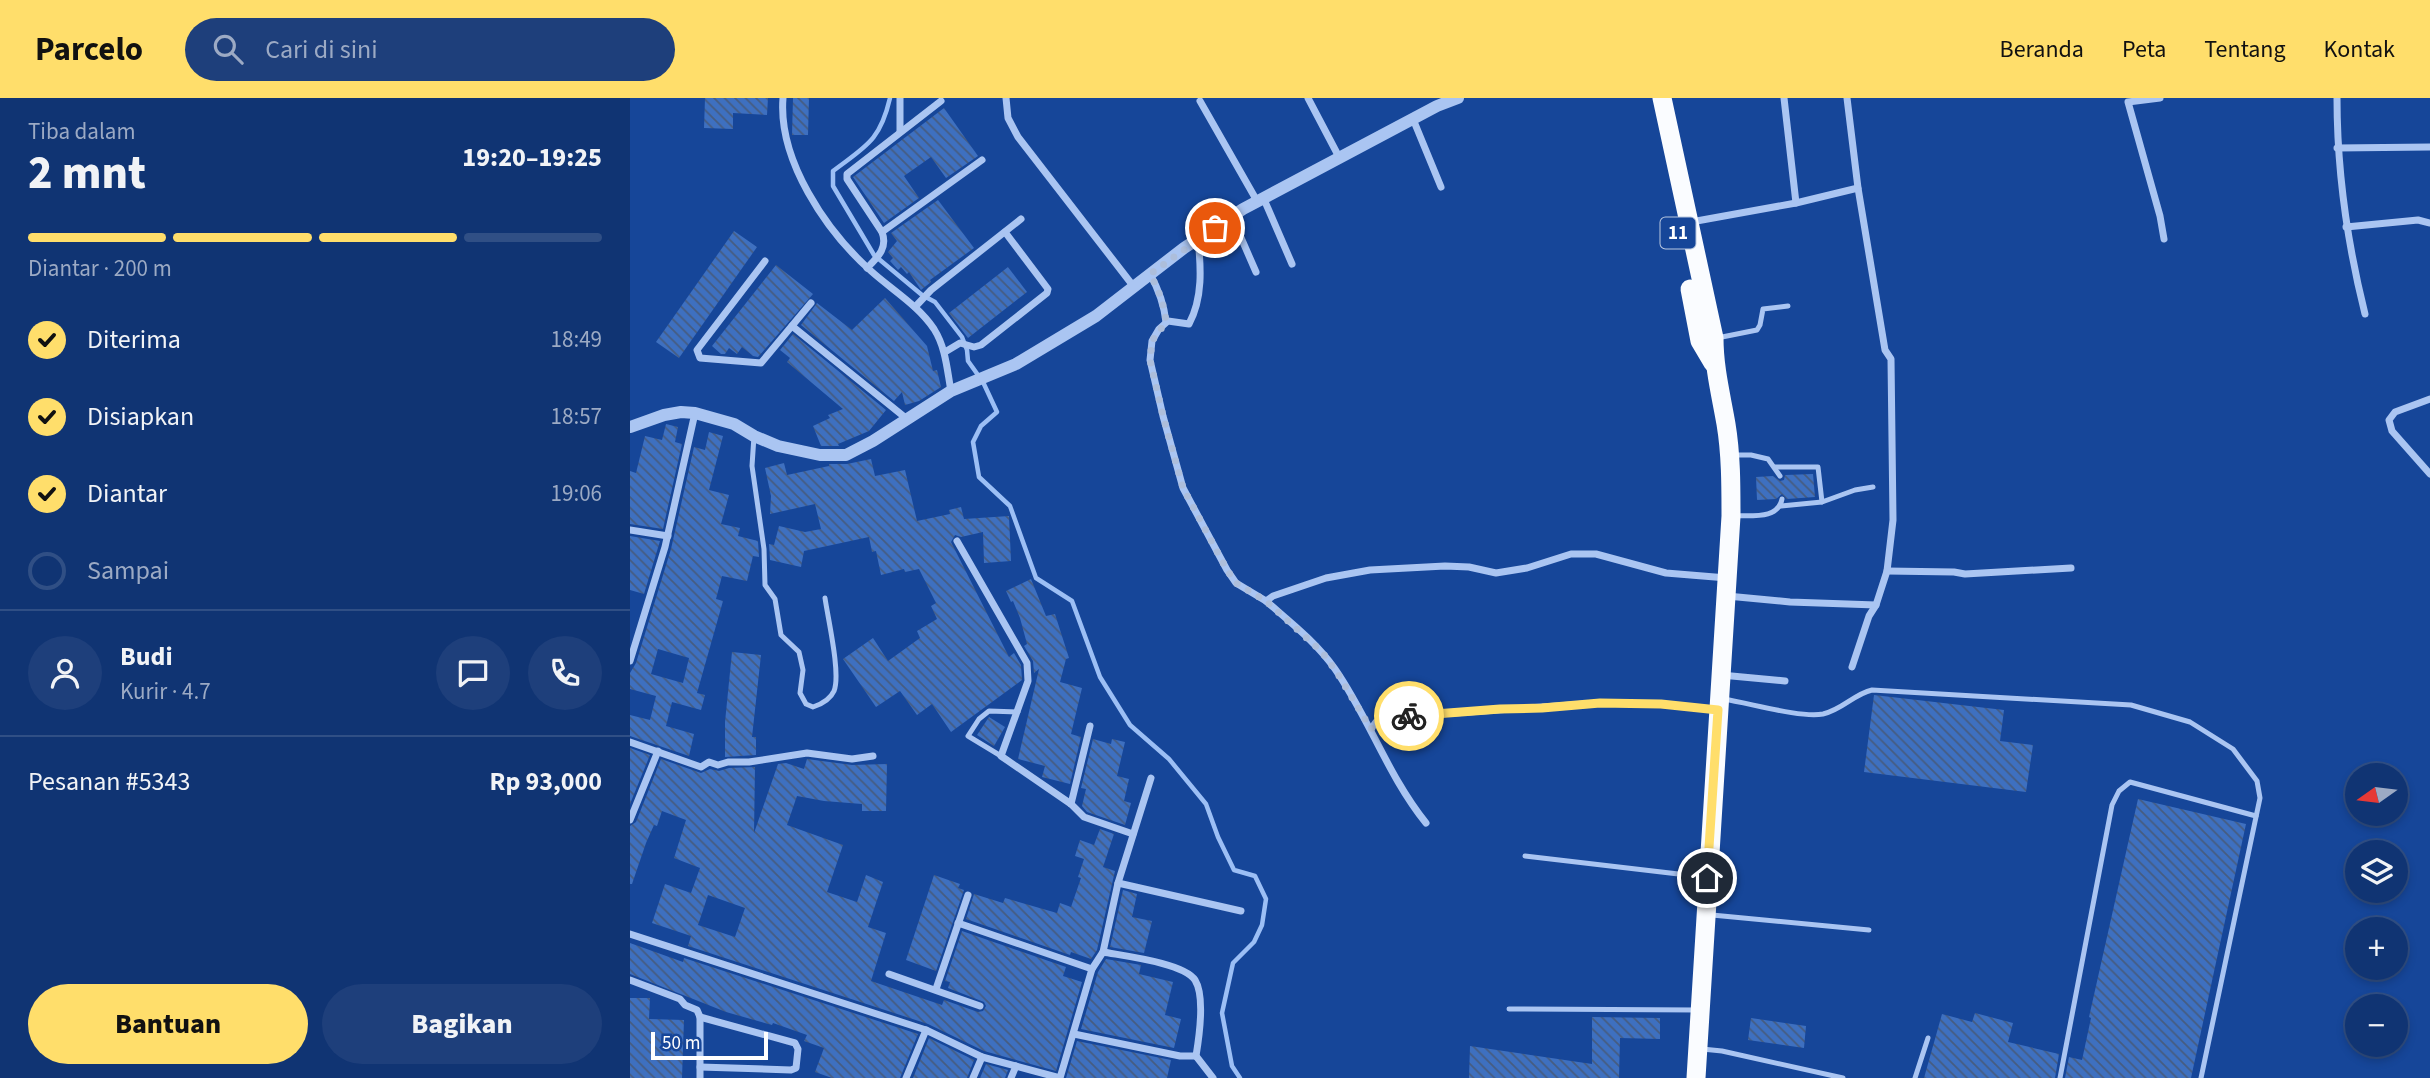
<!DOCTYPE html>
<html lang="id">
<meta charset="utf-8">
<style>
body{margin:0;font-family:"Source Sans 3",sans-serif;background:#1e3f7b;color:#f1f3f6;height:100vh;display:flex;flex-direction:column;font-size:26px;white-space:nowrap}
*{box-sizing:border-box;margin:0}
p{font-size:23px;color:#9caac4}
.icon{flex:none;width:38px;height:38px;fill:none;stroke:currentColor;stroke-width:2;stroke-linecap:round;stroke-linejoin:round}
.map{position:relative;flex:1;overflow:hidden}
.panel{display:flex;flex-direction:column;background:#103473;width:630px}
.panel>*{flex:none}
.needle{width:46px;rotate:256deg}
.tools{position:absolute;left:1715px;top:665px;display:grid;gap:14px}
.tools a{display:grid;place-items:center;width:63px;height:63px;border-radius:50%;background:#103473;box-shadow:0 4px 10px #0003,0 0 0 2px #304f85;font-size:35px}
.scale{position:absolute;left:21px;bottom:18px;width:117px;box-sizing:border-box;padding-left:7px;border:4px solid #fff;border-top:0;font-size:19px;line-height:24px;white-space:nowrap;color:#fff;-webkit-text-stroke:5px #164699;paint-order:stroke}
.pin{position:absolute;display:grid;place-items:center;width:60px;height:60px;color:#fff;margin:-30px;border:4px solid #fff;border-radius:50%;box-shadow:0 2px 7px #0007}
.courier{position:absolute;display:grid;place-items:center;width:70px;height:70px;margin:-35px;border:5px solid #ffde6b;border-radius:50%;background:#fff;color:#222;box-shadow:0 2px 9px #0007}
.headline em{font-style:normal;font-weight:800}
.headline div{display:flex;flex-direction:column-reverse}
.headline{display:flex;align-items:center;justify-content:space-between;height:119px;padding:0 28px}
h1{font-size:46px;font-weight:800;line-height:52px}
.bar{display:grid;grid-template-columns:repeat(4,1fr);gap:10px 7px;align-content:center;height:84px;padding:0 28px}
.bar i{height:9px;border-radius:5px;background:#304f85}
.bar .current{background:#ffde6b}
.bar p{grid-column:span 4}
.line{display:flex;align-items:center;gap:18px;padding:0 28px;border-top:2px solid #304f85}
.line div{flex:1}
.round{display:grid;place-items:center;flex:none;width:74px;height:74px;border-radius:37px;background:#1e3f7b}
ol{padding:0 28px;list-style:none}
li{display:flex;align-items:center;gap:21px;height:77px}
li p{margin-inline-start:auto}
li .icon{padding:7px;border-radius:50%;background:#ffde6b;color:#111;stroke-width:4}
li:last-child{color:#9caac4}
li i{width:38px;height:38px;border:4px solid #304f85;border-radius:50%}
.action{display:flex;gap:14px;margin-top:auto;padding:14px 28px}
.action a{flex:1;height:80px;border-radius:42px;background:#ffde6b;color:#111;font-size:28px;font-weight:800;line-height:80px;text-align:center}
.action a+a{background:#1e3f7b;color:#f1f3f6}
header{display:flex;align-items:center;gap:42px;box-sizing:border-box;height:98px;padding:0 35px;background:#ffde6b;color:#111}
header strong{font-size:33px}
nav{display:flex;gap:38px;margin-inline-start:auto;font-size:24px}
.search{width:490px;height:63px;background:#1e3f7b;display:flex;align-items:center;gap:18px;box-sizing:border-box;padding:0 24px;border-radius:38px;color:#9caac4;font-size:26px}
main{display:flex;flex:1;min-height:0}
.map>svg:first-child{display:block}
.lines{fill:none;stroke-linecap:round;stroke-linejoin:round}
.stream{stroke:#9cbff5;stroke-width:4.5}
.building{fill:url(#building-back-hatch);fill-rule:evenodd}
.service{stroke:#aac5f2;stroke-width:5}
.minor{stroke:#aac5f2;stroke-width:7}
.tertiary{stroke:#aac5f2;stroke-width:12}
.trunk{stroke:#fafcff;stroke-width:19}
.done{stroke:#adbedb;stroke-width:7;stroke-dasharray:0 12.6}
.route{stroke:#ffde6b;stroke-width:9}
.labels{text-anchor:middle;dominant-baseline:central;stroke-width:5;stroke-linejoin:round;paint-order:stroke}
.shield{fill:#164699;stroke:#b9c8e0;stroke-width:2}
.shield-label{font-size:19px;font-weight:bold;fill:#fff}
</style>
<header>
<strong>Parcelo</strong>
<div class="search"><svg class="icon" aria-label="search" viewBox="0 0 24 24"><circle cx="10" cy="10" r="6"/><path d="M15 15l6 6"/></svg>Cari di sini</div>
<nav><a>Beranda</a><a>Peta</a><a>Tentang</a><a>Kontak</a></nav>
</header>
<main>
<section class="panel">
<div class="headline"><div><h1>2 mnt</h1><p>Tiba dalam</p></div><em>19:20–19:25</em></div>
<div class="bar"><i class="current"></i><i class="current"></i><i class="current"></i><i></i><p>Diantar · 200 m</p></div>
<ol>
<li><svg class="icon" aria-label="check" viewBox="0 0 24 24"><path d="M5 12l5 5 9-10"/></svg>Diterima<p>18:49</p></li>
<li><svg class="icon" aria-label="check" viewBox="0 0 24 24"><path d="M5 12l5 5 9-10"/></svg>Disiapkan<p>18:57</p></li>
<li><svg class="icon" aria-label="check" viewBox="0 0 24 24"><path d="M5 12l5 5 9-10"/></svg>Diantar<p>19:06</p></li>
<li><i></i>Sampai</li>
</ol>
<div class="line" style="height:126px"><a class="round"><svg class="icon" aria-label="person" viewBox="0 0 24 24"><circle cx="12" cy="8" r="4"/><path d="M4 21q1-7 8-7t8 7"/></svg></a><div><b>Budi</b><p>Kurir · 4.7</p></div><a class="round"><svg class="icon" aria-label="chat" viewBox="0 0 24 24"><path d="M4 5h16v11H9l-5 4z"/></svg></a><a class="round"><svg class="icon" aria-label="phone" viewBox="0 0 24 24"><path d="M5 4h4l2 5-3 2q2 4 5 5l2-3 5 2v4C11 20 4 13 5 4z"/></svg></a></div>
<div class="line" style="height:91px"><div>Pesanan #5343</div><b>Rp 93,000</b></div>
<div class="action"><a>Bantuan</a><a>Bagikan</a></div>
</section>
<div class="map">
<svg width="1800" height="980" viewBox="0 0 1800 980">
<defs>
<pattern id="building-back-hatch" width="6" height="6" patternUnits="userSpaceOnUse" patternTransform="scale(1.75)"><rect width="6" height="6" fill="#3e70c0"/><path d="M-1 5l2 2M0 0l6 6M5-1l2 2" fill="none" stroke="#465c80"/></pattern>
</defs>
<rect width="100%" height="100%" fill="#164699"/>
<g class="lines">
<path class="stream" d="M 260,0 C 250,43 236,48 203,73 L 203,88 L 244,157 L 292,197 L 305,204 L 332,239 L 337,252 L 338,263 L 353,284 L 367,314 L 351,328 L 343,344 L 349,379 L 380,408 L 406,480 L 442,503 L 470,579 L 500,627 L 539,661 L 576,706 L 588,739 L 604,772 L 625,778 L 636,801 L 632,827 L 624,844 L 603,865 L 592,915 L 602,968 L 610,980"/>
</g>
<g class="building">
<polygon points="75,0 138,0 137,17 103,15 103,31 74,30"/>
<polygon points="163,0 179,0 178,37 162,37"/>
<polygon points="314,10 348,58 316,80 301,59 274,78 289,100 254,125 223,79"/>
<polygon points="308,102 344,150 300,182 301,184 291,192 279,174 277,176 271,169 268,172 260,163 263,160 258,154 267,143 261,135"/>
<polygon points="104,133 127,149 49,260 26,244"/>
<polygon points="146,167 183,196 128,259 123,258 112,249 107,256 99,250 95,256 91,256 82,248"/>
<polygon points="378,169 397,194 338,240 319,215"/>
<polygon points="255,200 297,248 303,273 307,272 311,289 289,303 275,307 272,294 264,303 171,227 187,205 222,232"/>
<polygon points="163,236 256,312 239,333 208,346 209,348 191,348 183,328 200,320 198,317 213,311 157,264 160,260 150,252"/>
<polygon points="36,326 48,329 45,344 52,346 33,431 0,426 0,373 6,375 15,338 32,342"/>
<path d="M 79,334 L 93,338 L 79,392 L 99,397 L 91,426 L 110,430 L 108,438 L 128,443 L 129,459 L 123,458 L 117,483 L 92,478 L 86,501 L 93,503 L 67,595 L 75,597 L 71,612 L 42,604 L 36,628 L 64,636 L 59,658 L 0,638 L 0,617 L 20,622 L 26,598 L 0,591 L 0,575 L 6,565 L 41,451 L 64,349 L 75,352 ZM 28,551 L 59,560 L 53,585 L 21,576 Z"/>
<polygon points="241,361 245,378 275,372 287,423 320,416 319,412 331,409 334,421 379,418 381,463 354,465 353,434 331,439 325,437 321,444 379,559 384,555 391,567 392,582 321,634 302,606 287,617 270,593 246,609 213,561 243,540 258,563 290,540 287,533 307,521 301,508 306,505 289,471 275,474 274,471 251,477 246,453 242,454 239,439 174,453 171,469 140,462 139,446 144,447 149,428 175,434 191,431 185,406 140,416 141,398 135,370 154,365 157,377 199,368 199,366 217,366"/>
<polygon points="1183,376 1185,399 1157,401 1152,396 1146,401 1127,402 1126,379 1143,378 1150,383 1154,382 1155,377"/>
<polygon points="0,438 30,443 14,496 0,492"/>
<polygon points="401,481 416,518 425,516 439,560 436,561 430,584 452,590 441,636 451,639 440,686 412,679 415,668 388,661 409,571 404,575 403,563 394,548 397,546 390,520 383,503 381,504 376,493"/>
<polygon points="102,554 131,557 122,639 126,639 126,657 95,659 95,624"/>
<polygon points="1244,597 1374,612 1370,643 1403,647 1396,694 1234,674"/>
<polygon points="359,619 375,629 364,648 347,637"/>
<polygon points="463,641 481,646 482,641 495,644 487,678 499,681 494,703 501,705 495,727 457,714 452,708 456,691 451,690"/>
<polygon points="0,650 20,657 0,706"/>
<path d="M 31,661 L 71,675 L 80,671 L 89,673 L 99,670 L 125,669 L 124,735 L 148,666 L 156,665 L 174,671 L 177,661 L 222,667 L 257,666 L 256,713 L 232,713 L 232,706 L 194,703 L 167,698 L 157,727 L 213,747 L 197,794 L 227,804 L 236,777 L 253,784 L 238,829 L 256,835 L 241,883 L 312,907 L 314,902 L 348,914 L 353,913 L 356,908 L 354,904 L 318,890 L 320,884 L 315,883 L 332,833 L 436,869 L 433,878 L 452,884 L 426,973 L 354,953 L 298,926 L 58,848 L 61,838 L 22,825 L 35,786 L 61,795 L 70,770 L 44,760 L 56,722 L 32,713 L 27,728 L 24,727 L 16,745 L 2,786 L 0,786 L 0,728 L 6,724 ZM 78,797 L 115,810 L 105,839 L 68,827 Z"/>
<polygon points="1508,701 1616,726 1561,980 1435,980 1439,959 1452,962 1461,920 1459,919"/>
<polygon points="470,731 484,736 473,769 485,773 467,852 461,861 441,854 440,857 336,821 344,796 373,805 375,800 427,815 430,805 441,809 451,780 448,779 454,761 445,758 450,742 464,747"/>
<polygon points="304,777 330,786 328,790 334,792 306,873 276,862"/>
<polygon points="493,792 507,796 502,819 522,823 514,855 480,849"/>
<polygon points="0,845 53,864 54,860 288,936 270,980 202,980 185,974 194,950 174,943 177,937 143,925 142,927 96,914 0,876"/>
<polygon points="476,861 511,867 509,876 543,884 535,917 551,921 544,950 451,931 468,874"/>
<polygon points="0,900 20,900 19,921 54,922 52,980 0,980"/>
<polygon points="1345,915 1383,925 1378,944 1429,956 1425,980 1294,980 1312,916 1342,924"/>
<polygon points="962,919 1030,920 1030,941 990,940 989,980 839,980 840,948 962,966"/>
<polygon points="1121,920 1176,928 1174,950 1118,942"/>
<polygon points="299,940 344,962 337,980 283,980"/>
<polygon points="447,943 541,962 537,980 436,980"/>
<polygon points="356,966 378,972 375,980 350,980"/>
</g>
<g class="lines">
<g class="service">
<polyline points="1087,240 1127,232 1130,227 1133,211 1158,208"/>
<path d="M 124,338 L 122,368 L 134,451 L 135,487 L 145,501 L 151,537 L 169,554 L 173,572 L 170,595 L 176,606 L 183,609 C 192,606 200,602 204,593 C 211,576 198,521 195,500"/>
<polyline points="1103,357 1121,357 1138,361 1150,378"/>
<polyline points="1145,369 1188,369 1192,404"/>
<polyline points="1151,408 1192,404 1225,392 1243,389"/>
<path d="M 1104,418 C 1121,417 1148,422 1152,401"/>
<path d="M 1093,601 C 1120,605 1169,620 1193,616 C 1212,612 1224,596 1242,592 L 1501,607 L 1560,624 L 1603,651 L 1627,683 L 1630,700 L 1571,980"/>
<polyline points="371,658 338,638 349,621 359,613 388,614"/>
<polyline points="895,758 1074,779"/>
<polyline points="1082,817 1239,832"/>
<polyline points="879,911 1067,912"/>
<polyline points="1072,951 1092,953 1213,980"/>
<polyline points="1285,980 1298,940"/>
<polyline points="1430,980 1482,707 1489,693 1500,684 1626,718"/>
</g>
<g class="minor">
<path d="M 153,0 C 148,62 196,133 241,173 C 262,192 288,207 304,231 C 316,250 317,272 321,293"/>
<polyline points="376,0 378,20 388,39 504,189"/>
<polyline points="678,0 709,59"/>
<polyline points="1154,0 1166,105"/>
<polyline points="1217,0 1228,90 1255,252 1261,261 1263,422 1257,473 1246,507 1239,518 1222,569"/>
<polyline points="1530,0 1498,4 1530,118 1534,141"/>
<path d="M 1707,0 C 1707,74 1717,144 1735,216"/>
<polyline points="570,3 627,103"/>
<polyline points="783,21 811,89"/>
<polyline points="270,34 270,0"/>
<polyline points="1707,50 1800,49"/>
<polyline points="633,99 662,166"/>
<polyline points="602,119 626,174"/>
<polyline points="1061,124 1166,105 1228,90"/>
<polyline points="1716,129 1788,122 1800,125"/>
<polyline points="252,134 352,62"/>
<path d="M 568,141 C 571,169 573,200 559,226 L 538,223 L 529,231 L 522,243 L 520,262 L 533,318 L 553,390 L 597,472 L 606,485 L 636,503 L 643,498 L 696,480 L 740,472 L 815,468 L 839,469 L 866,475 L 897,470 L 941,456 L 966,456 L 1036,475 L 1097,480"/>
<polyline points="135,163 67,252 70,260 131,265 181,205"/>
<path d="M 237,170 C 248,159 258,150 252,134 L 217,81 L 217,76 L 311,3"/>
<path d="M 520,176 C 529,192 534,206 536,224"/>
<polyline points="285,209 301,192 391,121"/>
<polyline points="162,228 277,321"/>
<polyline points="315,254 330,245 344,249 351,247 417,195 418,191 375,134"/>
<polyline points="1800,301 1765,314 1759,322 1762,333 1800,376"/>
<polyline points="0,432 38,438"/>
<polyline points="327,443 397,565 398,583 371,658 441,706 454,719 503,736"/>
<polyline points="1257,473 1324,474 1335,476 1441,470"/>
<polyline points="1097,498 1160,504 1246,507"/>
<path d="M 636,503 C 660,524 686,544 705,571 C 739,620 758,678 796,725"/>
<polyline points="0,563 35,449 65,315"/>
<polyline points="1091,577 1155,583"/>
<polyline points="741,631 746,624 767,619 970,605 1031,606 1087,612"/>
<polyline points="0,644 71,669 79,664 88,667 98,664 119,664 177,655 222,661 243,658"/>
<polyline points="441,706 460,628"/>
<polyline points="0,722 28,653"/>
<polyline points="488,785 611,813"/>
<polyline points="328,825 462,871"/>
<polyline points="0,836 296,932 352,959 430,980 462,871 473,854 488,785 521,680"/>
<path d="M 473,854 C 494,858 554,865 565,882 C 575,898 569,940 566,958 L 583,980"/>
<polyline points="259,876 350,908"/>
<polyline points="0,882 50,901 55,907 67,912 70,919 70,980"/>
<polyline points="306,891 338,797"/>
<polyline points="444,936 550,958 566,958"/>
<polyline points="70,969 161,972 166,970 168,951 165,945 70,919"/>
<polyline points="276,980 296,932"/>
<polyline points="343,980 352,959"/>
<polyline points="381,980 386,968"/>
</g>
<polyline class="tertiary" points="0,329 34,317 51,314 65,315 104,326 124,338 148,348 190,357 216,357 243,343 321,293 386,266 466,218 554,150 613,111 807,8 828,0"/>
<g class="trunk">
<path d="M 1032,0 L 1084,240 C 1084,270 1091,297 1096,326 C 1101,356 1101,387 1101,418 L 1066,980"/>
<polyline points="1060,191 1070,243 1083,265"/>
</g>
</g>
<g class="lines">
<path class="done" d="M 585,130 L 520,176 C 529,192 534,206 536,224 L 522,243 L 520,262 L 533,318 L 553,390 L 597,472 L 606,485 L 636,503 L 692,554 L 706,573 L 741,631 C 748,619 766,618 779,618"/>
<polyline class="route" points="779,618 870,611 912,610 970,605 1031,606 1088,612 1077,780"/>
</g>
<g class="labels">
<rect class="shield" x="1030.5" y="119.5" width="35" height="31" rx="5"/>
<g class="shield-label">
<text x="1048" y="135">11</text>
</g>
</g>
</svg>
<div class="tools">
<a><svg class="needle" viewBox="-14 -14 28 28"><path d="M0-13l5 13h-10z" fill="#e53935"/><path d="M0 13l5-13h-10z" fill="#9caac4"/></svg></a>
<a><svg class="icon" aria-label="layers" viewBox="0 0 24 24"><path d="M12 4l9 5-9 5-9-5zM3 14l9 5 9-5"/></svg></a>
<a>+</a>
<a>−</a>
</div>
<div class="scale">50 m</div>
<div class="pin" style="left:585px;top:130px;background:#ea580c"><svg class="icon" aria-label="bag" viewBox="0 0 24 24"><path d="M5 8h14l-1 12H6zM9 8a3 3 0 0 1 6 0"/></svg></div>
<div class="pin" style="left:1077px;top:780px;background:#1f2937"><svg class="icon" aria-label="home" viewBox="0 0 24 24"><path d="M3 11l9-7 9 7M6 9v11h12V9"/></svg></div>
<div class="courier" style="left:779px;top:618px"><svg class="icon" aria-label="bike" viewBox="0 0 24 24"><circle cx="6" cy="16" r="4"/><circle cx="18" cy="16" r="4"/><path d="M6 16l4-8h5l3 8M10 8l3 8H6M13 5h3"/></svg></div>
</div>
</main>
